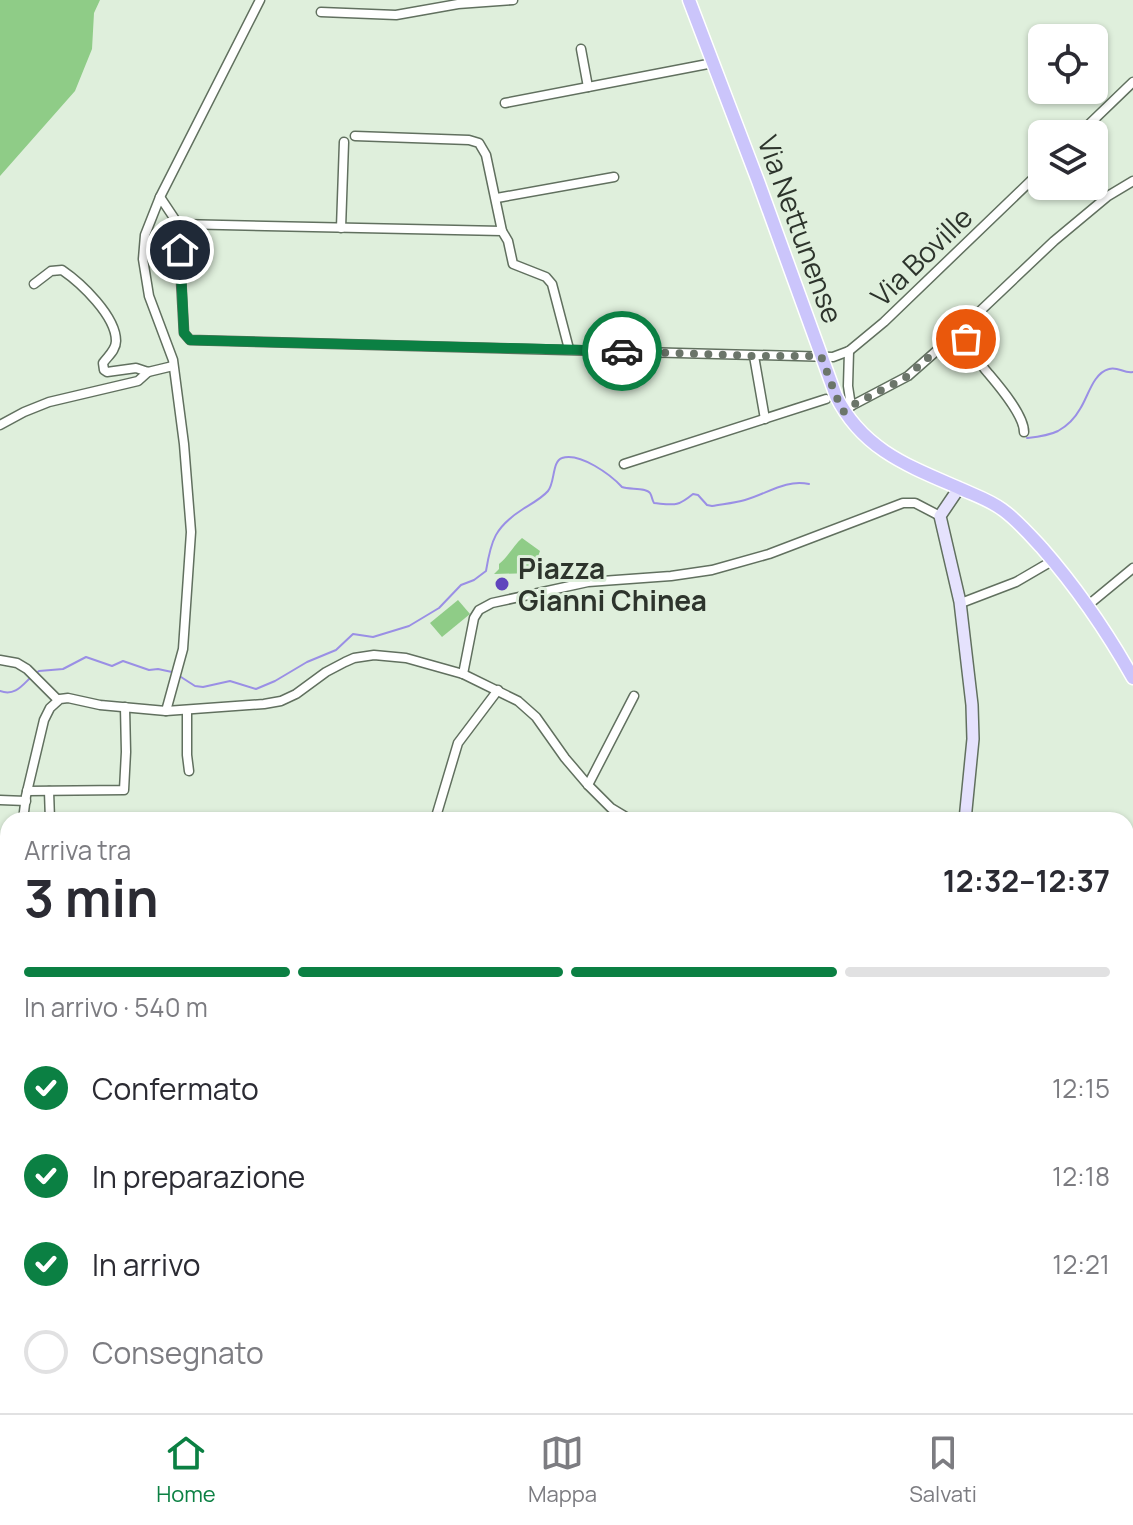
<!DOCTYPE html>
<html lang="it">
<meta charset="utf-8">
<style>
body{margin:0;font-family:Manrope,sans-serif;background:#f2f2f3;color:#2b2b33;height:100vh;display:flex;flex-direction:column;font-size:30px;white-space:nowrap}
*{box-sizing:border-box;margin:0}
p{font-size:26px;color:#7c7c81}
.icon{flex:none;width:44px;height:44px;fill:none;stroke:currentColor;stroke-width:2;stroke-linecap:round;stroke-linejoin:round}
.map{position:relative;flex:1;overflow:hidden}
.panel{position:absolute;left:0px;top:812px;width:1134px;height:602px;display:flex;flex-direction:column;background:#fff;border-radius:24px 24px 0 0;box-shadow:0 2px 6px #0004}
.panel>*{flex:none}
.tools{position:absolute;left:1028px;top:24px;display:grid;gap:16px}
.tools a{display:grid;place-items:center;width:80px;height:80px;border-radius:12px;background:#fff;box-shadow:0 2px 6px #0004;font-size:40px}
.pin{position:absolute;display:grid;place-items:center;width:68px;height:68px;color:#fff;margin:-34px;border:4px solid #fff;border-radius:50%;box-shadow:0 2px 8px #0007}
.courier{position:absolute;display:grid;place-items:center;width:80px;height:80px;margin:-40px;border:6px solid #0b8043;border-radius:50%;background:#fff;color:#222;box-shadow:0 2px 10px #0007}
.overview em{font-style:normal;font-weight:700}
.overview div{display:flex;flex-direction:column-reverse}
.overview{display:flex;align-items:center;justify-content:space-between;height:136px;padding:0 24px}
h1{font-size:52px;font-weight:700;line-height:60px}
.bar{display:grid;grid-template-columns:repeat(4,1fr);gap:12px 8px;align-content:center;height:96px;padding:0 24px}
.bar i{height:10px;border-radius:6px;background:#e1e1e2}
.bar .active{background:#0b8043}
.bar p{grid-column:span 4}
ol{padding:0 24px;list-style:none}
li{display:flex;align-items:center;gap:24px;height:88px}
li p{margin-inline-start:auto}
li .icon{padding:8px;border-radius:50%;background:#0b8043;color:#fff;stroke-width:4}
li:last-child{color:#7c7c81}
li i{width:44px;height:44px;border:4px solid #e1e1e2;border-radius:50%}
.dock{display:flex;justify-content:space-around;align-items:center;height:112px;border-top:2px solid #e1e1e2;background:#fff;font-size:22px;color:#7c7c81}
.dock a{display:grid;justify-items:center;gap:4px}
.dock .active{color:#0b8043}
.map>svg:first-child{display:block}
.green{fill:#8fcc87}
.lines{fill:none;stroke-linecap:round;stroke-linejoin:round}
.stream{stroke:#9a8fe5;stroke-width:2}
.street-casing{stroke:#61705f;stroke-width:11}
.secondary-casing{stroke:#61705f;stroke-width:14}
.primary-casing{stroke:#fff;stroke-width:15}
.street{stroke:#fff;stroke-width:8}
.secondary{stroke:#e5e2fd;stroke-width:11}
.primary{stroke:#cbc5fb;stroke-width:12}
.done{stroke:#6b756a;stroke-width:8;stroke-dasharray:0 14.4}
.route{stroke:#0b8043;stroke-width:10}
.poi-dot{fill:#6045bd;stroke:#dfefdc;stroke-width:3}
.labels{text-anchor:middle;dominant-baseline:central;stroke-width:6;stroke-linejoin:round;paint-order:stroke}
.street-label{font-size:28px;fill:#2d342c;stroke:#dfefdc}
.poi-label{font-size:28px;font-weight:bold;fill:#2d342c;stroke:#dfefdc;text-anchor:start}
</style>
<div class="map">
<svg width="1133" height="1413" viewBox="0 0 1133 1413">
<rect width="100%" height="100%" fill="#dfefdc"/>
<g class="green">
<polygon points="0,0 100,0 94,13 92,49 75,91 0,176"/>
<polygon points="957,336 961,337 973,354 959,361 946,345"/>
<path d="M 522,538 L 540,551 L 532,573 L 494,574 L 499,569 L 499,564 C 507,558 514,545 522,538 Z"/>
<polygon points="458,600 470,614 442,637 430,623"/>
</g>
<g class="lines">
<g class="stream">
<path d="M 1027,438 C 1037,437 1048,436 1058,431 C 1067,426 1075,418 1080,409 C 1088,397 1093,373 1109,369 C 1118,366 1124,374 1133,372"/>
<polyline points="35,674 39,671 63,669 86,657 112,666 123,661 149,670 158,669 172,672"/>
<path d="M 181,677 L 195,686 L 203,687 L 230,681 L 256,689 L 275,681 L 307,662 L 336,650 L 353,634 L 373,637 L 409,626 L 439,608 L 461,585 L 474,580 L 486,571 C 491,540 495,527 523,509 C 531,504 542,498 548,491 C 555,483 552,461 562,458 C 580,452 611,475 622,487 C 629,490 646,487 650,493 C 652,496 652,500 654,503 C 675,505 677,507 693,494 L 698,495 L 707,505 L 712,506 C 723,504 735,503 745,500 C 767,494 785,479 809,484"/>
<path d="M 0,691 C 14,696 21,687 30,678"/>
</g>
<g class="street-casing">
<g id="street">
<polyline points="321,12 396,15 458,4 513,0"/>
<polyline points="581,49 588,87"/>
<polyline points="505,103 713,63"/>
<polyline points="1079,134 1133,82"/>
<polyline points="355,136 469,140 479,143 486,155 502,231"/>
<polyline points="160,197 178,224 502,231 508,241 513,264 546,277 552,284 569,349"/>
<polyline points="497,198 614,177"/>
<polyline points="178,224 184,333 190,340 833,357 849,351 884,322 1042,170"/>
<polyline points="341,228 344,142"/>
<path d="M 34,284 L 51,271 L 62,270 C 81,283 116,316 116,341 C 116,350 108,356 103,363 L 104,370 L 107,372 L 136,368 L 148,372 L 173,366"/>
<path d="M 958,332 C 972,343 976,360 988,373 C 999,386 1024,415 1024,432"/>
<polyline points="754,356 765,419"/>
<polyline points="851,406 908,376 958,332 1054,241 1108,196 1133,181"/>
<polyline points="848,409 851,406 848,386 849,351"/>
<polyline points="0,425 24,412 49,402 138,381 148,372"/>
<polyline points="624,464 826,399"/>
<polyline points="961,603 1016,582 1052,561"/>
<polyline points="1087,606 1133,568"/>
<polyline points="0,660 17,663 27,669 58,700"/>
<polyline points="463,674 474,618 479,610 492,603 588,582 671,576 712,570 769,554 903,503 915,503 940,516"/>
<polyline points="187,710 187,755 189,771"/>
<polyline points="166,711 183,649 191,532 184,444 173,360 149,296 143,259 145,235 160,197 260,0"/>
<polyline points="588,785 634,696"/>
<polyline points="27,791 124,790 126,752 125,707"/>
<polyline points="49,791 50,820"/>
<polyline points="0,800 26,801"/>
<polyline points="23,820 26,796 44,720 50,708 60,699 68,698 100,705 166,711 264,704 281,701 296,694 326,672 345,662 354,658 374,655 406,658 463,674 518,701 536,717 565,758 588,785 611,808 631,820"/>
<polyline points="435,820 458,743 498,690"/>
<polyline points="0,1110 5,1060 4,1024 8,989"/>
<polyline points="1126,1149 1133,1147"/>
<polyline points="158,1406 160,1413"/>
<polyline points="645,1406 645,1413"/>
<polyline points="254,1413 255,1406"/>
</g>
</g>
<g class="secondary-casing">
<g id="secondary">
<polyline points="959,488 940,516 960,602 972,705 973,739 965,820"/>
<polyline points="924,1413 925,1406"/>
</g>
</g>
<g class="primary-casing">
<path id="primary" d="M 689,0 L 758,181 L 836,396 C 862,449 908,466 959,488 C 974,495 990,500 1003,510 C 1018,521 1030,535 1042,548 C 1077,588 1107,632 1133,678"/>
</g>
<use href="#street" class="street"/>
<use href="#secondary" class="secondary"/>
<use href="#primary" class="primary"/>
</g>
<g class="lines">
<polyline class="done" points="622,351 754,356 821,356 836,396 844,412 855,404 905,378 958,332 966,339"/>
<polyline class="route" points="180,250 184,333 190,340 622,351"/>
</g>
<circle class="poi-dot" cx="502" cy="584" r="8"/>
<g class="labels">
<g class="street-label">
<text transform="translate(801 229) rotate(70)">Via Nettunense</text>
<text transform="translate(921 256) rotate(-44)">Via Boville</text>
</g>
<g class="poi-label">
<text x="518" y="568">Piazza<tspan x="518" dy="32">Gianni Chinea</tspan></text>
</g>
</g>
</svg>
<div class="tools">
<a><svg class="icon" aria-label="locate" viewBox="0 0 24 24"><circle cx="12" cy="12" r="6"/><path d="M12 2v4M12 18v4M2 12h4M18 12h4"/></svg></a>
<a><svg class="icon" aria-label="layers" viewBox="0 0 24 24"><path d="M12 4l9 5-9 5-9-5zM3 14l9 5 9-5"/></svg></a>
</div>
<div class="pin" style="left:966px;top:339px;background:#ea580c"><svg class="icon" aria-label="bag" viewBox="0 0 24 24"><path d="M5 8h14l-1 12H6zM9 8a3 3 0 0 1 6 0"/></svg></div>
<div class="pin" style="left:180px;top:250px;background:#1f2937"><svg class="icon" aria-label="home" viewBox="0 0 24 24"><path d="M3 11l9-7 9 7M6 9v11h12V9"/></svg></div>
<div class="courier" style="left:622px;top:351px"><svg class="icon" aria-label="car" viewBox="0 0 24 24"><path d="M5 17H2v-5l4-1 3-4h7l3 4 3 1v5h-3M9 17h6M6 11h13"/><circle cx="7" cy="17" r="2"/><circle cx="17" cy="17" r="2"/></svg></div>
<section class="panel">
<div class="overview"><div><h1>3 min</h1><p>Arriva tra</p></div><em>12:32–12:37</em></div>
<div class="bar"><i class="active"></i><i class="active"></i><i class="active"></i><i></i><p>In arrivo · 540 m</p></div>
<ol>
<li><svg class="icon" aria-label="check" viewBox="0 0 24 24"><path d="M5 12l5 5 9-10"/></svg>Confermato<p>12:15</p></li>
<li><svg class="icon" aria-label="check" viewBox="0 0 24 24"><path d="M5 12l5 5 9-10"/></svg>In preparazione<p>12:18</p></li>
<li><svg class="icon" aria-label="check" viewBox="0 0 24 24"><path d="M5 12l5 5 9-10"/></svg>In arrivo<p>12:21</p></li>
<li><i></i>Consegnato</li>
</ol>
</section>
</div>
<nav class="dock">
<a class="active"><svg class="icon" aria-label="home" viewBox="0 0 24 24"><path d="M3 11l9-7 9 7M6 9v11h12V9"/></svg>Home</a>
<a><svg class="icon" aria-label="map" viewBox="0 0 24 24"><path d="M3 6l6-2 6 2 6-2v14l-6 2-6-2-6 2zM9 4v14M15 6v14"/></svg>Mappa</a>
<a><svg class="icon" aria-label="saved" viewBox="0 0 24 24"><path d="M7 4h10v16l-5-4-5 4z"/></svg>Salvati</a>
</nav>
